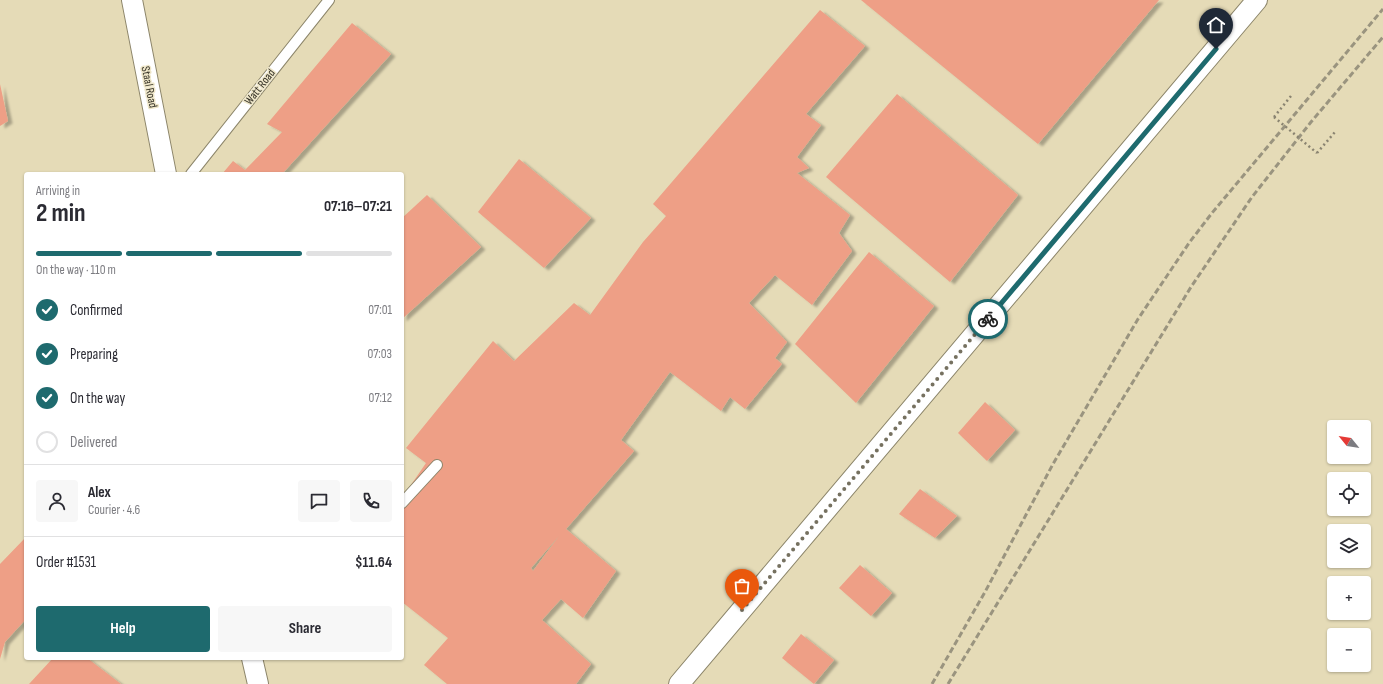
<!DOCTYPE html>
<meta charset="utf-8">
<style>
body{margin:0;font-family:"Sofia Sans Condensed",sans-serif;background:#f7f7f7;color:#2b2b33;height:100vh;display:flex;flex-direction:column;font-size:15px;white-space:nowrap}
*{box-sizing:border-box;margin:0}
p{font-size:13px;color:#7c7c81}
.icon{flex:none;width:22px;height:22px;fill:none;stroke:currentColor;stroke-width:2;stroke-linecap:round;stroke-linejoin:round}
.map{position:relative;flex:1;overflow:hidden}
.side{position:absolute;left:24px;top:172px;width:380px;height:488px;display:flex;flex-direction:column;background:#fff;border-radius:4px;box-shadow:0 1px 3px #0004}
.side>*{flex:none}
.needle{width:26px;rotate:300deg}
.fabs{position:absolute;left:1327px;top:420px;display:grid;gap:8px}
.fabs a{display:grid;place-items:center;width:44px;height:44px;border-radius:4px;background:#fff;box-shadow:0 1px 3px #0004;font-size:20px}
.pin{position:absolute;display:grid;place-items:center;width:34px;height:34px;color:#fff;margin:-41px -17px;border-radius:50% 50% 50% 0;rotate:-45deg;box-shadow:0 0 4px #0007}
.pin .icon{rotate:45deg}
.courier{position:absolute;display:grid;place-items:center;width:40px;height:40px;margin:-20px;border:3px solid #1e6a6e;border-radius:50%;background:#fff;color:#222;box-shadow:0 1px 5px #0007}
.summary em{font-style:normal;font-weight:700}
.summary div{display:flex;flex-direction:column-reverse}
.summary{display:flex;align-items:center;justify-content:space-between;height:68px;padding:0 12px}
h1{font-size:26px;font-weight:700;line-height:30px}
.bar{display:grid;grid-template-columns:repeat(4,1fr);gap:6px 4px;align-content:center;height:48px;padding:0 12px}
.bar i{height:5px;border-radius:3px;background:#e1e1e2}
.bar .current{background:#1e6a6e}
.bar p{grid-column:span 4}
.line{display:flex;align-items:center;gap:10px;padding:0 12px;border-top:1px solid #e1e1e2}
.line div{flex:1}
.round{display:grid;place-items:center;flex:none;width:42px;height:42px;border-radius:4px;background:#f7f7f7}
ol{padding:0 12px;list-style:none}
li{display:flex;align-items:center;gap:12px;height:44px}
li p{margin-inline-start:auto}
li .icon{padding:4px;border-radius:50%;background:#1e6a6e;color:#fff;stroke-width:4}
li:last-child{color:#7c7c81}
li i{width:22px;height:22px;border:2px solid #e1e1e2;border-radius:50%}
.primary-button{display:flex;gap:8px;margin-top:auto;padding:8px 12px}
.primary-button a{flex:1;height:46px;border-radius:4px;background:#1e6a6e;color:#fff;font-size:16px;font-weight:700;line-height:46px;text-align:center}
.primary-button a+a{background:#f7f7f7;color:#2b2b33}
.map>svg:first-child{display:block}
.built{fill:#e5dbb7;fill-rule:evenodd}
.building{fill:#ee9f86;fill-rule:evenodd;filter:url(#shadow)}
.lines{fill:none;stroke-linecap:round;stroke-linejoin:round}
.service-casing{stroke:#8c856a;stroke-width:12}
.minor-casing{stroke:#8c856a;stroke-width:22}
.path{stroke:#8a8471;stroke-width:2.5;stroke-dasharray:2 3;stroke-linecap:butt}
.service{stroke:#fff;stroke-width:10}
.minor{stroke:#fff;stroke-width:20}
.rail{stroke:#9a947f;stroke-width:3;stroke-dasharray:6 3;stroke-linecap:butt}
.path-bridge{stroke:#8a8471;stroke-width:2.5;stroke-dasharray:2 3;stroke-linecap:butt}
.done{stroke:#767160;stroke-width:4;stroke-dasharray:0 7.2}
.route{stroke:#1e6a6e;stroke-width:5}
.labels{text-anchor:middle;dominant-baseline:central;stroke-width:3;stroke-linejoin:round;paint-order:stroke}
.street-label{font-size:12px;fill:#353227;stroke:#eee6c9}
</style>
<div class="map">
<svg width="1383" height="684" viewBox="0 0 1383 684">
<defs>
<filter id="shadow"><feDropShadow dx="4.5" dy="2.5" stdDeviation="1" flood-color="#0004"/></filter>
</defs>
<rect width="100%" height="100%" fill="#eee6c9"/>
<path class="built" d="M 0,0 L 1383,0 L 1383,684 L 0,684 ZM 26,174 L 402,174 L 402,658 L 26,658 ZM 1334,427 L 1364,427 L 1364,457 L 1334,457 ZM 1334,479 L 1364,479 L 1364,509 L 1334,509 ZM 1334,531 L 1364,531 L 1364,561 L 1334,561 ZM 1334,583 L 1364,583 L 1364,613 L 1334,613 ZM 1334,635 L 1364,635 L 1364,665 L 1334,665 Z"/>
<g class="building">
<polygon points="861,0 1159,0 1038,144"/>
<path d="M 820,10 L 865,46 L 806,114 L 821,125 L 797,157 L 809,168 L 797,173 L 850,215 L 839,233 L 852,251 L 812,305 L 775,275 L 749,303 L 787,342 L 775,358 L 782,364 L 745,409 L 730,397 L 721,411 L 670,372 L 621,440 L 634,451 L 566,529 L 616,571 L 583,618 L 561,599 L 542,620 L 591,664 L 576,684 L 447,684 L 424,665 L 448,638 L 402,602 L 402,498 L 426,463 L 406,448 L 493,341 L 514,361 L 574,303 L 590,315 L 643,242 L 666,216 L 653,204 ZM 559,536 L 533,571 L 531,568 Z"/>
<polygon points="352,23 391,54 282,174 222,174 233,161 245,170 282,132 267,124"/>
<polygon points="0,84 8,121 0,126"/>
<polygon points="897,94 1018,195 950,282 826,177"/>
<polygon points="519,159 591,218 544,268 478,212"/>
<polygon points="427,195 481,247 402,319 402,218"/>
<polygon points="869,252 934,306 856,403 795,344"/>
<polygon points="985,402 1015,430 987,461 958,433"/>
<polygon points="920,489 957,516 935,538 899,514"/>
<polygon points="26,537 26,619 5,642 0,659 0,564"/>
<polygon points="860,565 892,593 871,616 839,588"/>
<polygon points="801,634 834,660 814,684 782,658"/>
<polygon points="53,658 87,658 121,684 29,684"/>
</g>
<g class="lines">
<g class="service-casing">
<g id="service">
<polyline points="191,174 329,0"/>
<polyline points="402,503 437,465"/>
</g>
</g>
<g class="minor-casing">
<g id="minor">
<polyline points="132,0 166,174"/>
<polyline points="252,658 258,684"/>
<polyline points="679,684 1257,0"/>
</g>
</g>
<g class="path">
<polyline points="1274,117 1291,96"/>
<polyline points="1317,153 1335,132"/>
</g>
<use href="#service" class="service"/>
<use href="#minor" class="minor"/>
<g class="rail">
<polyline points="932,684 985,592 1053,464 1138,319 1189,243 1212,213 1383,9"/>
<polyline points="948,684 1191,287 1252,197 1311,122 1383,37"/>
</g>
<polyline class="path-bridge" points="1274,117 1317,153"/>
</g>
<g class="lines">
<polyline class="done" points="742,610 988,319"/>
<polyline class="route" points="988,319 1216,49"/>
</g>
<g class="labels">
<g class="street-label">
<text transform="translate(149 87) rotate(79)">Staal Road</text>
<text transform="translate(260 87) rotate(-52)">Watt Road</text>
</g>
</g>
</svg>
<div class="fabs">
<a><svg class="needle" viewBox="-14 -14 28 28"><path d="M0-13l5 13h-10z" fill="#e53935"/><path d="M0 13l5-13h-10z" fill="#7c7c81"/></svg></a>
<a><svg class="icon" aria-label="locate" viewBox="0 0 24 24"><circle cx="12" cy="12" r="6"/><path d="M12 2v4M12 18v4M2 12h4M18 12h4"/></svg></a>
<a><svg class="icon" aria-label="layers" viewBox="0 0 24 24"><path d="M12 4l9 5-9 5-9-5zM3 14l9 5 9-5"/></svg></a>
<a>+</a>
<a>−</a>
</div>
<div class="pin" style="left:742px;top:610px;background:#ea580c"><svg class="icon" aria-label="bag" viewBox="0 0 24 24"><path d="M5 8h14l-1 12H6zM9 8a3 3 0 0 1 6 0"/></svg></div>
<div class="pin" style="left:1216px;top:49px;background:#1f2937"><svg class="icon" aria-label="home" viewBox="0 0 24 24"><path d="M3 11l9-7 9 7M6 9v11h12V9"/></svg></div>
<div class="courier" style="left:988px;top:319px"><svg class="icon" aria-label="bike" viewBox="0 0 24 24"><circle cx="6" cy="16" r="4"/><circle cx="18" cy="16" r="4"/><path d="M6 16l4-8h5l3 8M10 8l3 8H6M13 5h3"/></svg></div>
<section class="side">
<div class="summary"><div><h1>2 min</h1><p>Arriving in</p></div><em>07:16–07:21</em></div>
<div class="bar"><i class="current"></i><i class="current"></i><i class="current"></i><i></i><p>On the way · 110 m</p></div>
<ol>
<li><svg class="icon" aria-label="check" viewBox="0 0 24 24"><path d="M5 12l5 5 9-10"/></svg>Confirmed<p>07:01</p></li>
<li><svg class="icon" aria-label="check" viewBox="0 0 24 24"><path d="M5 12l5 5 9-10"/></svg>Preparing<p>07:03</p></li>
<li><svg class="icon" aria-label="check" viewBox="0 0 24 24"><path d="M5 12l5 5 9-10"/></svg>On the way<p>07:12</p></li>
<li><i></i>Delivered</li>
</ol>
<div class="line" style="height:72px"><a class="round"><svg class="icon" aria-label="person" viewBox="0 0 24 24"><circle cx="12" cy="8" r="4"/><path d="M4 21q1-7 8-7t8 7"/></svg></a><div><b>Alex</b><p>Courier · 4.6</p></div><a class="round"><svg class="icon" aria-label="chat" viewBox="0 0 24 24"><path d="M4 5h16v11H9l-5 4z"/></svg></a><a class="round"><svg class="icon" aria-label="phone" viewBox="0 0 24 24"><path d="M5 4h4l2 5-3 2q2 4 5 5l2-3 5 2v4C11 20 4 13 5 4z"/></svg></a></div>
<div class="line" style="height:52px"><div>Order #1531</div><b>$11.64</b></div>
<div class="primary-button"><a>Help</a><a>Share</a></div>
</section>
</div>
